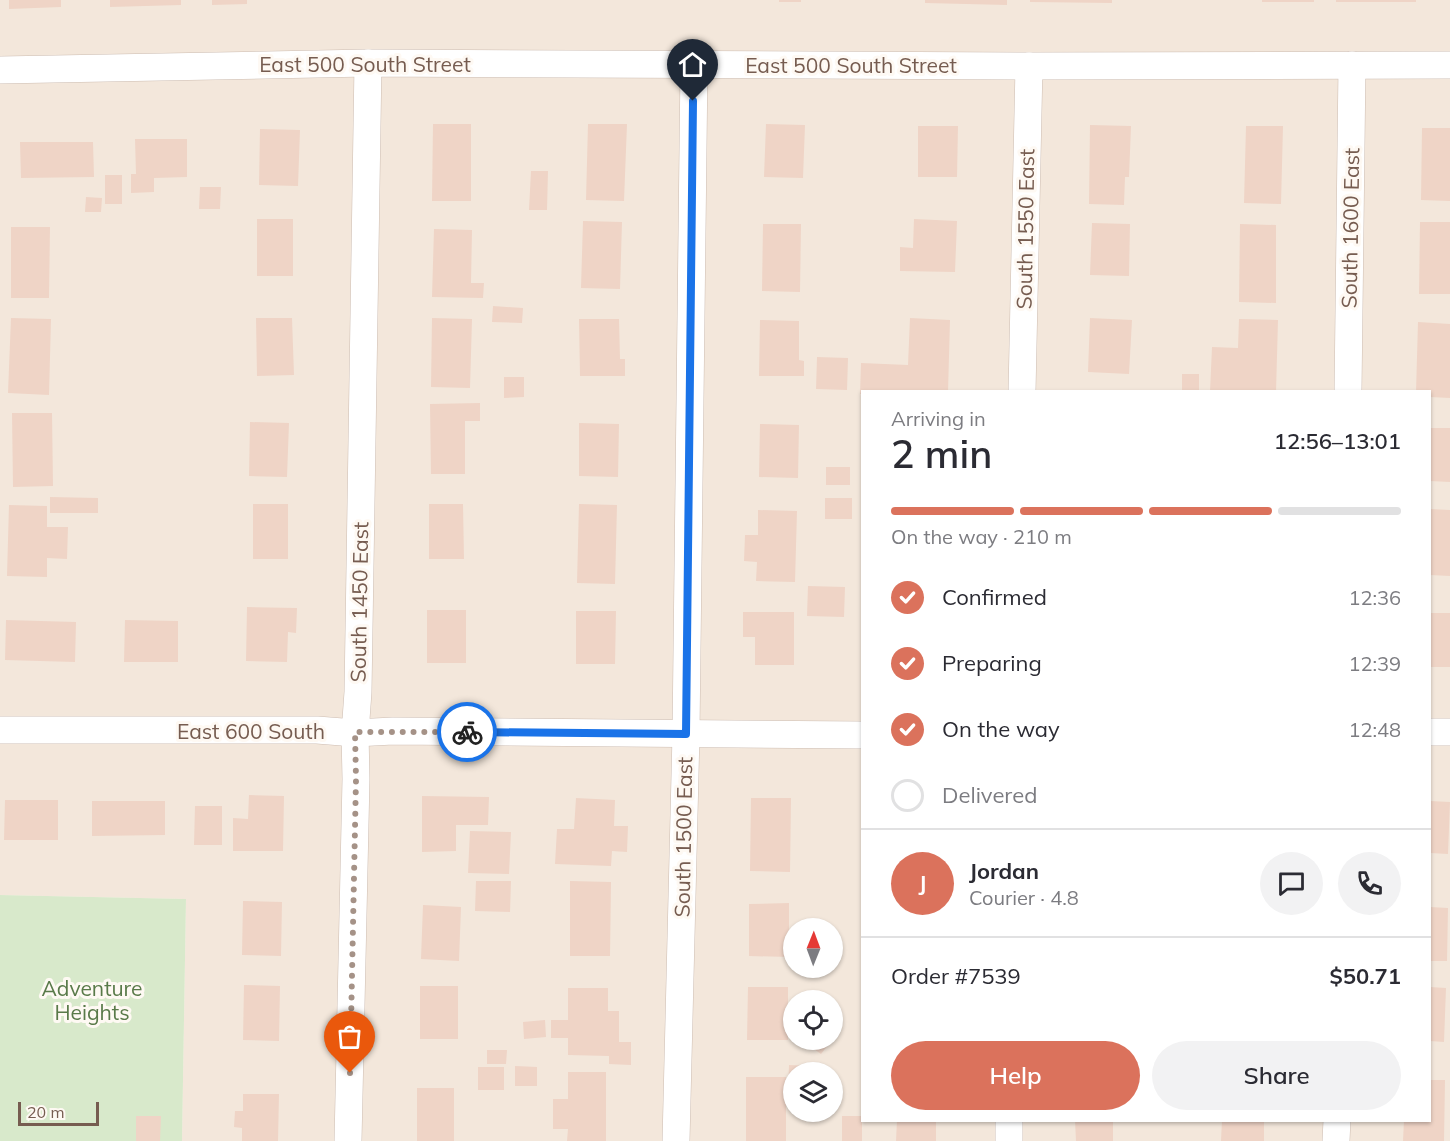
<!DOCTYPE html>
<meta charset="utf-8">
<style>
body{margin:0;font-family:Mulish,sans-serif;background:#f2f2f3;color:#2b2b33;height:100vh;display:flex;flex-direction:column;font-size:22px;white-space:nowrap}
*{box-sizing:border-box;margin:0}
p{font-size:20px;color:#7c7c81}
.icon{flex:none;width:33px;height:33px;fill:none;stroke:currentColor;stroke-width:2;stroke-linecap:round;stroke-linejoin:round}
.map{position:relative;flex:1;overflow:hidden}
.drawer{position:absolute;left:861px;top:390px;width:570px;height:732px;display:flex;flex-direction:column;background:#fff;border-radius:0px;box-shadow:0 2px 4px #0004}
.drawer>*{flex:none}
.needle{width:39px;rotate:1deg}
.fabs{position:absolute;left:783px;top:918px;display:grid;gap:12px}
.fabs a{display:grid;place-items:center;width:60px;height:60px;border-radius:50%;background:#fff;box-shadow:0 2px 4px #0004;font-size:30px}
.scale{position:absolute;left:18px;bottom:15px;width:81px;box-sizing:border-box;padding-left:6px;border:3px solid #765c50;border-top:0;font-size:16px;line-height:21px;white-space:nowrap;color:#765c50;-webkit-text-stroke:4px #fef9f3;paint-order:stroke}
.pin{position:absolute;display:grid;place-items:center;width:51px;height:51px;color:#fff;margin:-62px -26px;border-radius:50% 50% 50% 0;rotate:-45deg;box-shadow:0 0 6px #0007}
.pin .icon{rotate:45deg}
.courier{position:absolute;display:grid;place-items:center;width:60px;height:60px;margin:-30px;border:4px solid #1a73e8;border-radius:50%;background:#fff;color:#222;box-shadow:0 2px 8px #0007}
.overview em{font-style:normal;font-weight:600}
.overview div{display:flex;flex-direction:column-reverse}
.overview{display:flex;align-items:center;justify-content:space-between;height:102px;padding:0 30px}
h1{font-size:39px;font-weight:600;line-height:45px}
.bar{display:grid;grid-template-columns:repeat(4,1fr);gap:9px 6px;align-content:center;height:72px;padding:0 30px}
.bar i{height:8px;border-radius:4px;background:#e1e1e2}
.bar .active{background:#db725c}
.bar p{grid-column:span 4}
.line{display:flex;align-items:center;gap:15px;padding:0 30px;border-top:2px solid #e1e1e2}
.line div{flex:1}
.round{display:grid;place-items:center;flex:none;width:63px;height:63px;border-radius:32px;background:#f2f2f3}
ol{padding:0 30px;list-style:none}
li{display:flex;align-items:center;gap:18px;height:66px}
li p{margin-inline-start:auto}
li .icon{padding:6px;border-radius:50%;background:#db725c;color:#fff;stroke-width:4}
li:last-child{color:#7c7c81}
li i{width:33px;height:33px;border:3px solid #e1e1e2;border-radius:50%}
.action{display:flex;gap:12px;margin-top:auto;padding:12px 30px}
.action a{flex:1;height:69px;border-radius:36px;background:#db725c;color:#fff;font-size:24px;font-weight:600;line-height:69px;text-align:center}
.action a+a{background:#f2f2f3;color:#2b2b33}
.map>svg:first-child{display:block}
.residential{fill:#f3e7db;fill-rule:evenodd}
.green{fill:#d8e9cb}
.building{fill:#efd4c6}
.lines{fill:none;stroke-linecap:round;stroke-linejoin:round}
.minor-casing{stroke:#cdbdb2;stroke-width:28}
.minor{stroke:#fff;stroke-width:27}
.done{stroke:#a59287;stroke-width:6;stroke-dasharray:0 10.8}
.route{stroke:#1a73e8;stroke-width:8}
.labels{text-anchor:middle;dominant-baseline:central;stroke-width:6;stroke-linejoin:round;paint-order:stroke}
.street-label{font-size:21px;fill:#765c50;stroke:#fef9f3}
.park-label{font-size:21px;fill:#597a49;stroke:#fef9f3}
</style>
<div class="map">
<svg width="1450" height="1141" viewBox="0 0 1450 1141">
<rect width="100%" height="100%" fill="#fbf5ec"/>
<path class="residential" d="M 0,0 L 1450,0 L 1450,1141 L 182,1141 L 186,899 L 0,895 ZM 862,392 L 1430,392 L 1430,1120 L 862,1120 ZM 794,928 L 832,928 L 832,968 L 794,968 ZM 794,1000 L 832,1000 L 832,1040 L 794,1040 ZM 794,1072 L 832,1072 L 832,1112 L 794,1112 Z"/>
<polygon class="green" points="0,895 186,899 182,1141 0,1141"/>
<g class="building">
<polygon points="9,0 61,0 61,7 9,9"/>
<polygon points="110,0 181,0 181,5 110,7"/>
<polygon points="212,0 247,0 247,4 212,5"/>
<rect x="779" y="0" width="22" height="2"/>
<polygon points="925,0 1007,0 1007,5 925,3"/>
<polygon points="1030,0 1112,0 1112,3 1030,2"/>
<rect x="1262" y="0" width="52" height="2"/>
<rect x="1336" y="0" width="80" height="2"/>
<polygon points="433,124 471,124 471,201 432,201"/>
<polygon points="588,124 627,124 624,201 586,200"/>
<polygon points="766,124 805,125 803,178 764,177"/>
<polygon points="1090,125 1131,126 1129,177 1125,177 1124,205 1089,204"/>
<polygon points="918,126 958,126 957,177 918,177"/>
<polygon points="1246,126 1283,126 1281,204 1244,203"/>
<polygon points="1422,128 1450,128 1450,201 1421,200"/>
<polygon points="260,129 300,130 298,186 259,185"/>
<polygon points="135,139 187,139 187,177 154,178 154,192 131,193 131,174 136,174"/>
<polygon points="20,142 93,142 94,177 21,178"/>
<polygon points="531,171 548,171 547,210 529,210"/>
<rect x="105" y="175" width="17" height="29"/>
<polygon points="200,187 221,187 220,209 199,209"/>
<polygon points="86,197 102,198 101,212 85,212"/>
<rect x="257" y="219" width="36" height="57"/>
<polygon points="914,219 957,221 955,272 900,271 900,247 913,248"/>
<polygon points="583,221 622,222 620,289 581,288"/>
<polygon points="1420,222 1450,222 1450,294 1419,294"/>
<polygon points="1092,223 1130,224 1129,276 1090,275"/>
<polygon points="763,224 801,224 800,292 762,291"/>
<polygon points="1240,224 1276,225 1276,303 1239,302"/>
<polygon points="11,227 50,227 49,298 11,298"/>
<polygon points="434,229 472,230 471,283 484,283 483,298 432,297"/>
<polygon points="493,306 523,308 522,323 492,322"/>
<polygon points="11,318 51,319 49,395 8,393"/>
<polygon points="256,318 292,318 294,375 257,376"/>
<polygon points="432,318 472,319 470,388 431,387"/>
<polygon points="910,318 950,320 948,392 862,392 862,394 860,394 861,363 908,365"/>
<polygon points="1090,318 1132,320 1129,374 1088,372"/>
<polygon points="579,319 619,319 620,359 625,359 625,376 580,376"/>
<polygon points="1239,319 1278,320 1276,392 1210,392 1212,347 1238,348"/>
<polygon points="760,320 799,321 799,360 804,361 804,376 759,376"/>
<polygon points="1418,322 1450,324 1450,398 1430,397 1430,392 1416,392"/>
<polygon points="817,357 848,358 847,390 816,389"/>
<rect x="1182" y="374" width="17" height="18"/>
<polygon points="504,377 524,377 524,397 504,398"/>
<polygon points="480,403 480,421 465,421 465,474 431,474 430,404"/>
<polygon points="12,413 52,413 53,486 13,487"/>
<polygon points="250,422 289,423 287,477 249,476"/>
<polygon points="579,423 619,424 618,477 579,476"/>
<polygon points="760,424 799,425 798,478 759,477"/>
<polygon points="1430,428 1450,428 1450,482 1430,481"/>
<rect x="826" y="467" width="24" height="18"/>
<polygon points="50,497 98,498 98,513 50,513"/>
<rect x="825" y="498" width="27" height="21"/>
<rect x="253" y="504" width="35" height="55"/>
<polygon points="429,504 463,504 464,559 429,559"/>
<polygon points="579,504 617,505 615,584 577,583"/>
<polygon points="9,505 47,506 47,527 68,527 67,559 47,558 47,577 7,576"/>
<polygon points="1430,509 1450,510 1450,576 1430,575"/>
<polygon points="758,510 797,511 795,582 756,581 757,562 744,561 745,535 758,535"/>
<polygon points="808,586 845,587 844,617 807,616"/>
<polygon points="247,607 297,608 296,633 288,632 287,662 246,661"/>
<rect x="427" y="610" width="39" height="53"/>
<polygon points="576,611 616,611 615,664 576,664"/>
<polygon points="743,612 794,612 794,665 755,665 755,637 743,637"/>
<rect x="1430" y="613" width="20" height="54"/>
<polygon points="6,620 76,622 75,662 5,660"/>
<polygon points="125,620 178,621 178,662 124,662"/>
<polygon points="249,795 284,796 283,851 233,851 233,818 248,819"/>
<polygon points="422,796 489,797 488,825 456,825 456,851 422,852"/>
<polygon points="576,798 615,800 614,826 628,826 627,852 612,851 611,866 555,864 557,829 574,829"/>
<polygon points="751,798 791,798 790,872 750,871"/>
<polygon points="5,800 58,800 58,840 4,840"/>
<polygon points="92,801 165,801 165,835 92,836"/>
<polygon points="1430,801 1450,802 1448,854 1430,853"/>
<polygon points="195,806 222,806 222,845 194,845"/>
<polygon points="470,831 511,832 509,874 468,873"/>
<polygon points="476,881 511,881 510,912 475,911"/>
<polygon points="570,881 611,882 610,956 570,956"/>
<polygon points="243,901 282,902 281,956 242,955"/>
<polygon points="789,903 789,957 749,956 749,904"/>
<polygon points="423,905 461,907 459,961 421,959"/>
<polygon points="1430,907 1448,908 1447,961 1430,961"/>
<polygon points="244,985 280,986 279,1041 243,1040"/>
<rect x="420" y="986" width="38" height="53"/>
<polygon points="748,987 788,987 788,1040 747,1040"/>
<polygon points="1430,987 1446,988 1444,1042 1430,1041"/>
<polygon points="568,988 608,988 608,1011 619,1011 619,1042 631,1042 631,1065 609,1064 609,1056 568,1055 568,1038 551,1038 551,1020 568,1020"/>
<polygon points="545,1020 546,1037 524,1039 523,1022"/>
<polygon points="832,1023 840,1029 832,1039"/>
<polygon points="801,1040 832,1040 821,1054"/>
<polygon points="487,1050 507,1050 506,1064 487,1064"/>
<polygon points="789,1065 830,1067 830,1072 794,1072 794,1092 788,1092"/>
<polygon points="515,1066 537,1067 537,1086 515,1086"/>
<rect x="478" y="1067" width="26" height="23"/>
<polygon points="568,1072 606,1072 606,1141 567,1141 568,1129 553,1129 553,1099 568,1099"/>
<rect x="746" y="1077" width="40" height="64"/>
<polygon points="1430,1080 1445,1080 1444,1141 1403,1141 1404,1120 1430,1120"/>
<rect x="417" y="1088" width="37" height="53"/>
<polygon points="243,1094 279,1094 278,1141 242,1141 242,1128 234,1127 235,1111 243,1111"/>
<polygon points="136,1116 161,1116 160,1141 136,1141"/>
<rect x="842" y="1116" width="20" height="25"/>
<polygon points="897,1120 936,1120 936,1141 896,1141"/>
<polygon points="1075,1120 1113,1120 1113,1141 1076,1141"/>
<polygon points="1222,1120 1264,1120 1264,1141 1221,1141"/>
</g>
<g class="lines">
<g class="minor-casing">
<g id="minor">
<polyline points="0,70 368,63 1029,66 1450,65"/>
<polyline points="1022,392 1029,66"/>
<polyline points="1348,392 1352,65"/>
<polyline points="0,730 317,730 355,733 393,731 862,735"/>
<polyline points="1430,732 1450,732"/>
<polyline points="348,1141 356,779 355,733 358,692 368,63"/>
<polyline points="676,1141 686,734 694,65"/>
<polyline points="1009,1141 1009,1120"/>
<polyline points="1336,1141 1337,1120"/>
</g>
</g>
<use href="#minor" class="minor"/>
</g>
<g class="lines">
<polyline class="done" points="350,1073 356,779 355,732 467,732"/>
<polyline class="route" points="467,732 686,734 693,101"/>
</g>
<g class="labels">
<g class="street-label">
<text x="365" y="64">East 500 South Street</text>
<text x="851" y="65">East 500 South Street</text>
<text transform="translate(1350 228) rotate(-89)">South 1600 East</text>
<text transform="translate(1025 229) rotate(-89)">South 1550 East</text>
<text transform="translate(359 602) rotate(-89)">South 1450 East</text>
<text x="251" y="731">East 600 South</text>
<text transform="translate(683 837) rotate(-89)">South 1500 East</text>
</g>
<g class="park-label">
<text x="92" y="988">Adventure<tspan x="92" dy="24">Heights</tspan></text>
</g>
</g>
</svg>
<div class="fabs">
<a><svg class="needle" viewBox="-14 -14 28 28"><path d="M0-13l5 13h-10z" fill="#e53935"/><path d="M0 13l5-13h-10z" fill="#7c7c81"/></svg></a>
<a><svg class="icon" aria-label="locate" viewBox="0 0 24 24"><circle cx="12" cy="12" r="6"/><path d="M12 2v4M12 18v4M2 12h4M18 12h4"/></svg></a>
<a><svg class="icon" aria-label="layers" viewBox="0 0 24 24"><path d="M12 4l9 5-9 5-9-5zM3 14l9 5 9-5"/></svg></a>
</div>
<div class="scale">20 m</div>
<div class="pin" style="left:350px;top:1073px;background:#ea580c"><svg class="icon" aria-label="bag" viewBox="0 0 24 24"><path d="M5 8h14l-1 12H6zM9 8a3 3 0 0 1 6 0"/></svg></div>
<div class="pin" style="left:693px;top:101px;background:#1f2937"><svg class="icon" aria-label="home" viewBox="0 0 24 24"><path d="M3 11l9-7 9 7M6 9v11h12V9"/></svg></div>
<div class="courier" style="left:467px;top:732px"><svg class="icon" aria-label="bike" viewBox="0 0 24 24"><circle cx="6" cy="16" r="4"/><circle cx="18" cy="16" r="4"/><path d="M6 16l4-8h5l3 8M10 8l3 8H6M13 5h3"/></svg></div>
<section class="drawer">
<div class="overview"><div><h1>2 min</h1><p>Arriving in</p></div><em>12:56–13:01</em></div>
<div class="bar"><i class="active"></i><i class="active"></i><i class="active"></i><i></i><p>On the way · 210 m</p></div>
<ol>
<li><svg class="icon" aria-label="check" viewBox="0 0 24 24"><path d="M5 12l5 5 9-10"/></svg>Confirmed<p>12:36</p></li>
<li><svg class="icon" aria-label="check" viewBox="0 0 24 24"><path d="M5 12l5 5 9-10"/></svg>Preparing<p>12:39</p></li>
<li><svg class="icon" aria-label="check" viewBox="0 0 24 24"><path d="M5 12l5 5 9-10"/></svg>On the way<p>12:48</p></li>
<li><i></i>Delivered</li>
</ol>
<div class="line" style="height:108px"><b class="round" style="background:#db725c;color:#fff">J</b><div><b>Jordan</b><p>Courier · 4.8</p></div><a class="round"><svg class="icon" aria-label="chat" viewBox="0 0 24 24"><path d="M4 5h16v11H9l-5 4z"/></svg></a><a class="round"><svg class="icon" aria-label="phone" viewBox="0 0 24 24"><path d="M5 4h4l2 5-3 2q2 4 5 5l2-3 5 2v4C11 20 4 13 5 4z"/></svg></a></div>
<div class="line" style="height:78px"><div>Order #7539</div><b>$50.71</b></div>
<div class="action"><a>Help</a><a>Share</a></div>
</section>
</div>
